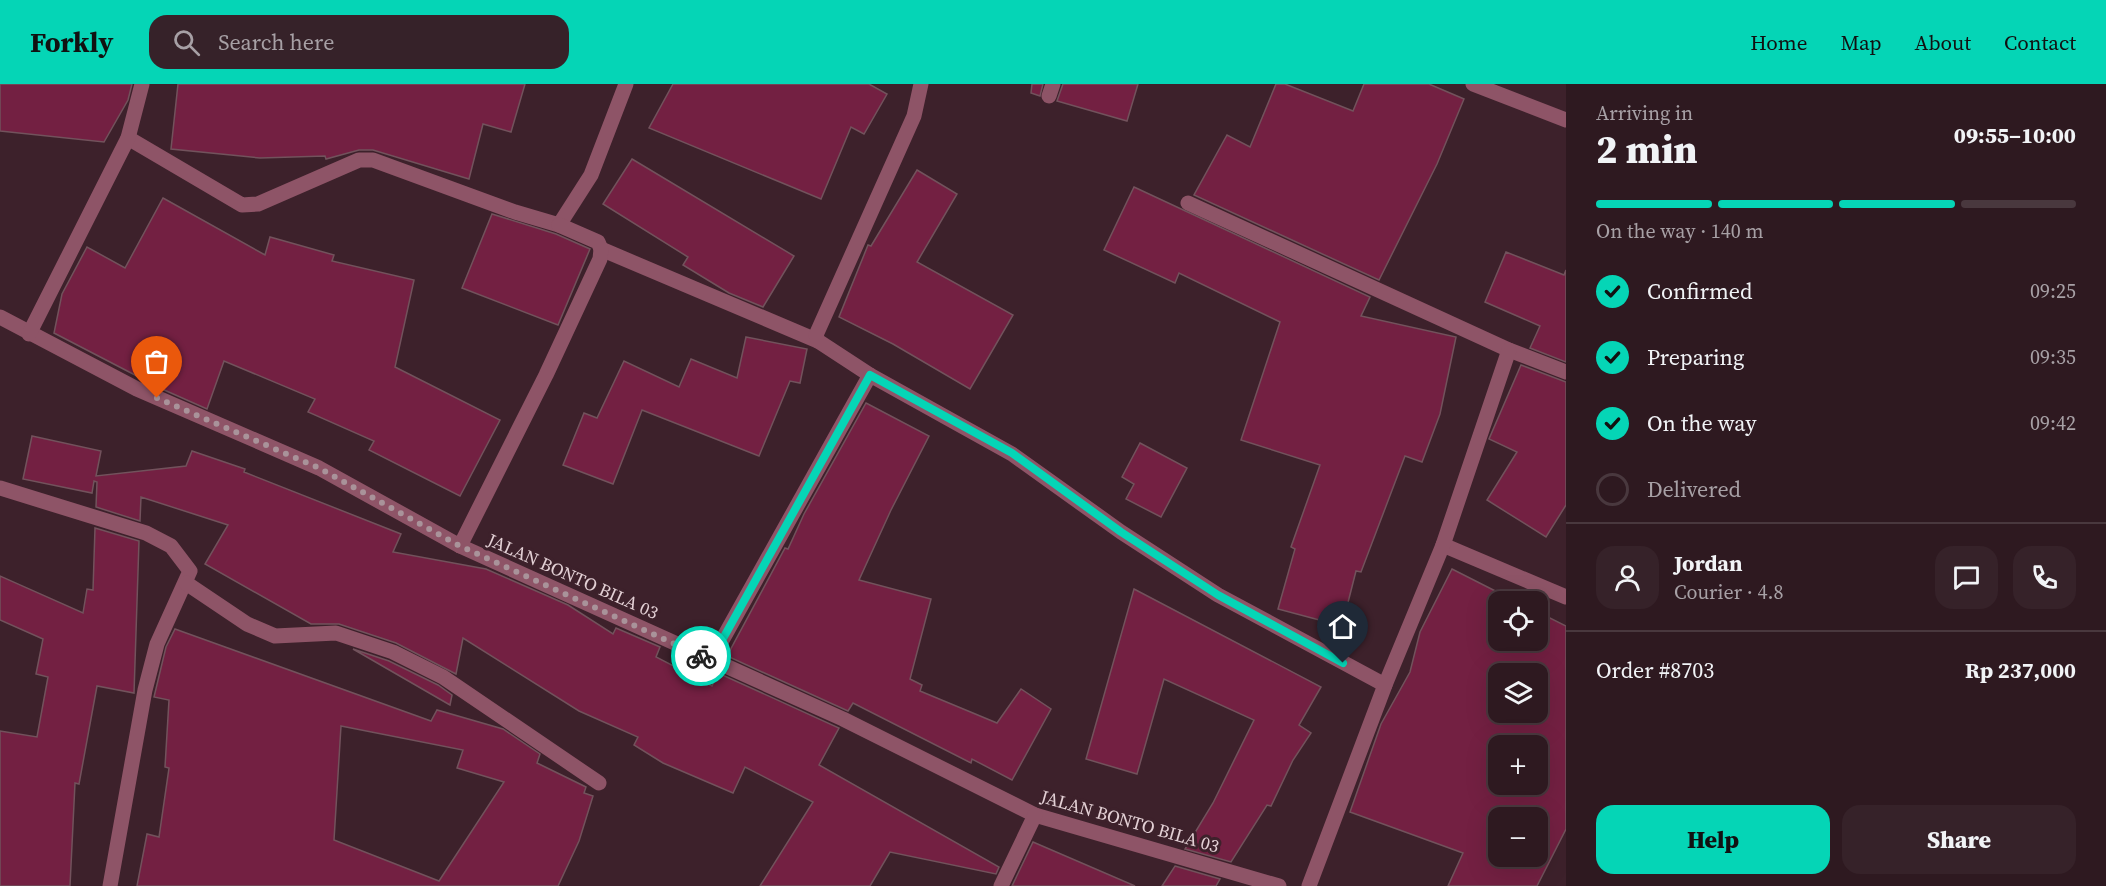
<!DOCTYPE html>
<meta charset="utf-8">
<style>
body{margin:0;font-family:"Source Serif 4",serif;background:#362229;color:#f1f3f6;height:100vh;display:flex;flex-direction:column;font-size:22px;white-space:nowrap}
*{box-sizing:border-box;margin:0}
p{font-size:20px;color:#a7a0a5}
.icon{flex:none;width:33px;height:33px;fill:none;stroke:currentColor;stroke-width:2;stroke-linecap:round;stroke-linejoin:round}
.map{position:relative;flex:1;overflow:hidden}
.side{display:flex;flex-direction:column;background:#2e1920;width:540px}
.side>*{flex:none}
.controls{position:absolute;left:1488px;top:507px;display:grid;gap:12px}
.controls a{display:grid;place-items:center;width:60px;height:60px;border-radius:12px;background:#2e1920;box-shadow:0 6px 24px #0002,0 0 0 2px #49383e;font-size:30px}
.pin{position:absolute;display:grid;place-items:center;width:51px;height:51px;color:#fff;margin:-62px -26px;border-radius:50% 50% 50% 0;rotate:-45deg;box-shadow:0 0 6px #0007}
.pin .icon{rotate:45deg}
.courier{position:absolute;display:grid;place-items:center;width:60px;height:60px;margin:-30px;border:4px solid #05d5b6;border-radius:50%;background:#fff;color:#222;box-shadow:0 2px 8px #0007}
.head em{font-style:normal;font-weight:800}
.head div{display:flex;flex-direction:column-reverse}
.head{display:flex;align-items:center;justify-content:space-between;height:102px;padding:0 30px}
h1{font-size:39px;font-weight:800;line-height:45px}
.bar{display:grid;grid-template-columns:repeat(4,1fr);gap:9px 6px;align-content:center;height:72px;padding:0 30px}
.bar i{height:8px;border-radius:4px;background:#49383e}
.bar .current{background:#05d5b6}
.bar p{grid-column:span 4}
.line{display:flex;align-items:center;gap:15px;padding:0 30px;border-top:2px solid #49383e}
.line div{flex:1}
.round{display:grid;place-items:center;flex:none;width:63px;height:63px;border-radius:18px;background:#362229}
ol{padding:0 30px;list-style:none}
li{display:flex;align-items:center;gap:18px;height:66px}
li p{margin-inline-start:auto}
li .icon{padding:6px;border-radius:50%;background:#05d5b6;color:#111;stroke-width:4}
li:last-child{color:#a7a0a5}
li i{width:33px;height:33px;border:3px solid #49383e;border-radius:50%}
.primary-button{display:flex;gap:12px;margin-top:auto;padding:12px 30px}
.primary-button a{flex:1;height:69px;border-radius:18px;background:#05d5b6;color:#111;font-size:24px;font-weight:800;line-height:69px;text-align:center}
.primary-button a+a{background:#362229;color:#f1f3f6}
header{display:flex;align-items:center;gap:36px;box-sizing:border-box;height:84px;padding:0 30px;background:#05d5b6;color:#111}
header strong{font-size:28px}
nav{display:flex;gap:33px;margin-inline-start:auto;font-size:21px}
.search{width:420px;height:54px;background:#362229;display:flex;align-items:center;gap:15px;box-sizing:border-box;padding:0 21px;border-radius:18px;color:#a7a0a5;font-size:22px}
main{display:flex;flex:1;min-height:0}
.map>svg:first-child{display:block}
.building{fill:#732042;stroke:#72525c;stroke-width:1.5;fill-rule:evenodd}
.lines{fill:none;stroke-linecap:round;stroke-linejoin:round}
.minor{stroke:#8e5467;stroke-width:15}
.done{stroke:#a9939a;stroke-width:6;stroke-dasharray:0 10.8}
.route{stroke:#05d5b6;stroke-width:8}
.labels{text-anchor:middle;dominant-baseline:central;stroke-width:6;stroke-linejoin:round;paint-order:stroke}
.street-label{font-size:18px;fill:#e3d0d5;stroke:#3d212b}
</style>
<header>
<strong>Forkly</strong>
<div class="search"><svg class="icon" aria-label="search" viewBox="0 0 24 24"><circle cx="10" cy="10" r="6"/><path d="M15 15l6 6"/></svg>Search here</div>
<nav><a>Home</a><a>Map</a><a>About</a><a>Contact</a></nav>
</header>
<main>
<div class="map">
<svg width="1566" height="802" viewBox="0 0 1566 802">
<rect width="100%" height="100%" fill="#3d212b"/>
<g class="building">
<polygon points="0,0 132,0 128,16 104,58 0,47"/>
<polygon points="178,0 525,0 511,48 483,40 469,95 373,66 359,66 326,75 325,72 260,74 171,65"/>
<polygon points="673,0 869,0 887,10 864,50 851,43 821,115 649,44"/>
<polygon points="1032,0 1043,0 1040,12 1031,9"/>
<polygon points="1063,0 1138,0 1127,37 1057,17"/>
<polygon points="1276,0 1285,0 1353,27 1364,0 1429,0 1464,15 1437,80 1379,196 1194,111 1227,51 1250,63"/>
<polygon points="632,75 794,172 763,223 729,209 683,181 688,173 603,120"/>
<polygon points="917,86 957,110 917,178 1013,231 970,305 893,260 839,233 868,161 871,162"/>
<polygon points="1134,103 1370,213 1361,232 1456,253 1440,330 1422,378 1405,372 1361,488 1356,487 1342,542 1278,525 1295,465 1291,463 1320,381 1241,356 1280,238 1179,189 1175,199 1104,166"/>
<polygon points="163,114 265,171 270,153 334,171 332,177 414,196 395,283 500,336 460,412 369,366 374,357 308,328 315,315 224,277 207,325 162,305 54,249 62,210 87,163 125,184"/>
<polygon points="492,130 556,150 590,165 558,241 462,204"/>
<polygon points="1506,168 1564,191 1566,186 1566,278 1530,264 1540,242 1485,218"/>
<polygon points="746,253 807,265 800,299 790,297 759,372 642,326 613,400 563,381 584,329 597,334 624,277 679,303 691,275 737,294"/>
<polygon points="1521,281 1566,298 1566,421 1546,453 1487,416 1517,368 1489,355"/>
<polygon points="866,319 929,352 891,426 859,496 931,515 910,595 922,601 920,607 997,639 1021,605 1051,625 1012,696 972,675 971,679 853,619 848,627 727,572 785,464 788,465 804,430"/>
<polygon points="32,352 101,367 96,392 186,382 192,367 245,385 244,388 401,450 393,468 486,485 568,521 613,550 616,544 660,563 656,573 712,602 718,589 839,644 819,681 999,783 996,790 890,768 870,802 760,802 813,718 745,683 733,709 663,679 634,661 638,653 579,627 463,554 456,590 396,559 339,540 311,540 205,480 228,441 141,413 140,437 96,423 97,398 94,397 92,409 23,395"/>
<polygon points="1140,359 1187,384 1161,433 1126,415 1134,400 1122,393"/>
<polygon points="95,444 139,457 134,609 97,602 79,700 75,699 70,802 0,802 0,647 37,653 48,593 36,590 43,555 0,536 0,492 83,529 87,505 93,506"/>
<path d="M 1452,485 L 1517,518 L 1498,518 L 1498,556 L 1538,556 L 1538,528 L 1566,542 L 1566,745 L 1537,802 L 1448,802 L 1463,769 L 1350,728 L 1381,640 L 1410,588 L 1420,548 ZM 1498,590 L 1538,590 L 1538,628 L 1498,628 ZM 1498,662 L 1538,662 L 1538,700 L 1498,700 ZM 1498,734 L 1538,734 L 1538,772 L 1498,772 Z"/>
<polygon points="1134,505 1321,603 1299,641 1311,649 1293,676 1271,722 1267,721 1231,778 1185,765 1213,719 1254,636 1164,595 1137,690 1086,675"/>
<path d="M 175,545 L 431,637 L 437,626 L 503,645 L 540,670 L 537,679 L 586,703 L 584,709 L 593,712 L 579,757 L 558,802 L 137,802 L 147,750 L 159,753 L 169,684 L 165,683 L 169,616 L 154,613 L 166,563 ZM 341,642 L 463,666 L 457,684 L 504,698 L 439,797 L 334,756 Z"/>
<polygon points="353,565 389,577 438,601 452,611 450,621"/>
<polygon points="1033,758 1135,802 1012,802"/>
<polygon points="1175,782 1220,795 1216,802 1162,802"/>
</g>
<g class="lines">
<g class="minor">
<polyline points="1473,0 1566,36"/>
<polyline points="1049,12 1053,0"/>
<polyline points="128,54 242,121 258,120 359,76 373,76 515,128 559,141 591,91 626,0"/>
<polyline points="1188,119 1509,266 1566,288"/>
<polyline points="601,165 818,257"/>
<polyline points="0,233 137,305 319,384 460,462 843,635 1035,731 1279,802"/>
<polyline points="29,250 128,54 142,0"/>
<polyline points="870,291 1012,370 1121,448 1218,511 1385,601"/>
<polyline points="0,404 146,449 171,462 190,487 157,560 145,606 110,802"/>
<polyline points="1443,461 1566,513"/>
<polyline points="460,462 546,291 600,175 601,165 598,158 559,141"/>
<polyline points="186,499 247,540 275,552 336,549 393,568 443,593 599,699"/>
<polyline points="711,576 870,291 818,257 816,251 914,32 921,0"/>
<polyline points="1001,802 1035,731"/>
<polyline points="1309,802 1385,601 1443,461 1509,266"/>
</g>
</g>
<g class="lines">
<polyline class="done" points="157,314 319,384 460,462 701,572"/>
<polyline class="route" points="701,572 711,576 870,291 1012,369 1121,448 1218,511 1343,579"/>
</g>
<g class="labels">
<g class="street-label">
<text transform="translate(573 492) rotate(24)">JALAN BONTO BILA 03</text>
<text transform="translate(1130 737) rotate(16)">JALAN BONTO BILA 03</text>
</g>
</g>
</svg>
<div class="controls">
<a><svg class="icon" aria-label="locate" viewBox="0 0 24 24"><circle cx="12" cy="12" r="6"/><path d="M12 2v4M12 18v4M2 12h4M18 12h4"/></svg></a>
<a><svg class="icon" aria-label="layers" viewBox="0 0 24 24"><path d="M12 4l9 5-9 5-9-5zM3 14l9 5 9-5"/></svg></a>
<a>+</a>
<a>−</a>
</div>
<div class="pin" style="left:157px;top:314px;background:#ea580c"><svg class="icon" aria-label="bag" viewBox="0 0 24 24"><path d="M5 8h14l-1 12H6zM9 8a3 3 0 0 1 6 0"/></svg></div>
<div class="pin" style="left:1343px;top:579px;background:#1f2937"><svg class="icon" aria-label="home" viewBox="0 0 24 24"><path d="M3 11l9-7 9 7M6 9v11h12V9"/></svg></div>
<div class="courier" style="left:701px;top:572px"><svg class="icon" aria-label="bike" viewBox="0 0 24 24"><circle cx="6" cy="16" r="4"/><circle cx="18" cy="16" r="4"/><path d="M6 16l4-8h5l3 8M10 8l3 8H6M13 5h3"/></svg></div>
</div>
<section class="side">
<div class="head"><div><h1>2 min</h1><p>Arriving in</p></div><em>09:55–10:00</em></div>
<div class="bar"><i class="current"></i><i class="current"></i><i class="current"></i><i></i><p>On the way · 140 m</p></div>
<ol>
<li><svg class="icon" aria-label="check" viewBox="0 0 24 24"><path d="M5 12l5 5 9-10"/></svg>Confirmed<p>09:25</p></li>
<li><svg class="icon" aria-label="check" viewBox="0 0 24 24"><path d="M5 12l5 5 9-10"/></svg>Preparing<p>09:35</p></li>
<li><svg class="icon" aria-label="check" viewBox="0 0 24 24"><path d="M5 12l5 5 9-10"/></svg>On the way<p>09:42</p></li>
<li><i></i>Delivered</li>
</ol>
<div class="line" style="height:108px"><a class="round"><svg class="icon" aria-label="person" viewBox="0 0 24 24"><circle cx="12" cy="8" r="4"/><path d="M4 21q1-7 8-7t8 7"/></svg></a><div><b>Jordan</b><p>Courier · 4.8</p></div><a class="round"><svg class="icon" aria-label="chat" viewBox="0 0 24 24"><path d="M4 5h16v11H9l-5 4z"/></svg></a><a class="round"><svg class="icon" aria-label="phone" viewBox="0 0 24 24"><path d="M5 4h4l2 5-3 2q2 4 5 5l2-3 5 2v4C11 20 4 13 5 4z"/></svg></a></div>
<div class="line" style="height:78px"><div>Order #8703</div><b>Rp 237,000</b></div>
<div class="primary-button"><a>Help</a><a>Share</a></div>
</section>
</main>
